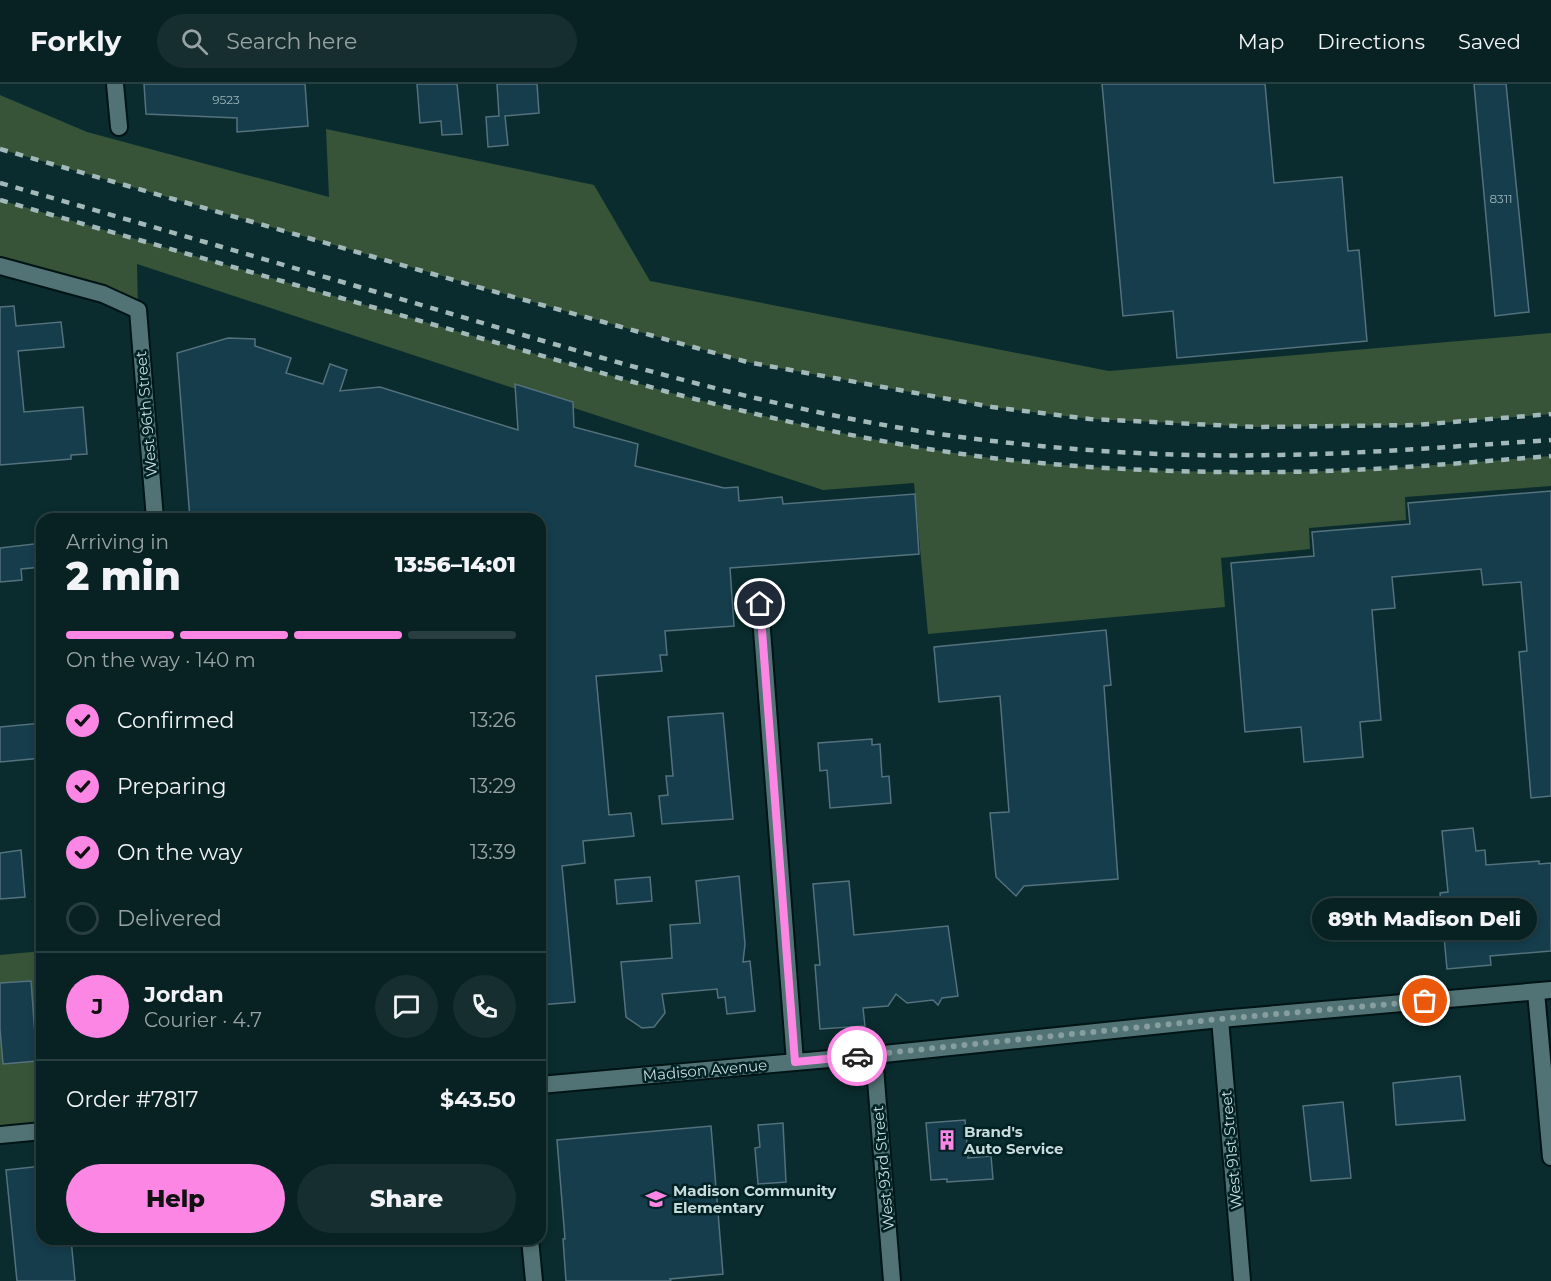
<!DOCTYPE html>
<meta charset="utf-8">
<style>
body{margin:0;font-family:Montserrat,sans-serif;background:#162e2f;color:#f1f3f6;height:100vh;display:flex;flex-direction:column;font-size:22px;white-space:nowrap}
*{box-sizing:border-box;margin:0}
p{font-size:20px;color:#98a3a5}
.icon{flex:none;width:33px;height:33px;fill:none;stroke:currentColor;stroke-width:2;stroke-linecap:round;stroke-linejoin:round}
.map{position:relative;flex:1;overflow:hidden}
.drawer{position:absolute;left:36px;top:429px;width:510px;height:732px;display:flex;flex-direction:column;background:#082122;border-radius:18px;box-shadow:0 3px 9px #0003,0 0 0 2px #293e40}
.drawer>*{flex:none}
.pin{position:absolute;display:grid;place-items:center;width:51px;height:51px;color:#fff;margin:-26px;border:3px solid #fff;border-radius:50%;box-shadow:0 2px 6px #0007}
.courier{position:absolute;display:grid;place-items:center;width:60px;height:60px;margin:-30px;border:4px solid #fc86e4;border-radius:50%;background:#fff;color:#222;box-shadow:0 2px 8px #0007}
.bubble{position:absolute;height:42px;border-radius:21px;background:#082122;box-shadow:0 3px 9px #0003,0 0 0 2px #293e40;font-size:20px;font-weight:800;line-height:42px;text-align:center}
.overview em{font-style:normal;font-weight:800}
.overview div{display:flex;flex-direction:column-reverse}
.overview{display:flex;align-items:center;justify-content:space-between;height:102px;padding:0 30px}
h1{font-size:39px;font-weight:800;line-height:45px}
.bar{display:grid;grid-template-columns:repeat(4,1fr);gap:9px 6px;align-content:center;height:72px;padding:0 30px}
.bar i{height:8px;border-radius:4px;background:#293e40}
.bar .on{background:#fc86e4}
.bar p{grid-column:span 4}
.line{display:flex;align-items:center;gap:15px;padding:0 30px;border-top:2px solid #293e40}
.line div{flex:1}
.round{display:grid;place-items:center;flex:none;width:63px;height:63px;border-radius:32px;background:#162e2f}
ol{padding:0 30px;list-style:none}
li{display:flex;align-items:center;gap:18px;height:66px}
li p{margin-inline-start:auto}
li .icon{padding:6px;border-radius:50%;background:#fc86e4;color:#111;stroke-width:4}
li:last-child{color:#98a3a5}
li i{width:33px;height:33px;border:3px solid #293e40;border-radius:50%}
.primary-button{display:flex;gap:12px;margin-top:auto;padding:12px 30px}
.primary-button a{flex:1;height:69px;border-radius:36px;background:#fc86e4;color:#111;font-size:24px;font-weight:800;line-height:69px;text-align:center}
.primary-button a+a{background:#162e2f;color:#f1f3f6}
header{display:flex;align-items:center;gap:36px;box-sizing:border-box;height:84px;padding:0 30px;background:#082122;border-bottom:2px solid #293e40}
header strong{font-size:28px}
nav{display:flex;gap:33px;margin-inline-start:auto;font-size:21px}
.search{width:420px;height:54px;background:#162e2f;display:flex;align-items:center;gap:15px;box-sizing:border-box;padding:0 21px;border-radius:33px;color:#98a3a5;font-size:22px}
.map>svg:first-child{display:block}
.green{fill:#375438}
.building{fill:#153d4c;stroke:#54717d;stroke-width:1.5}
.lines{fill:none;stroke-linecap:round;stroke-linejoin:round}
.minor-casing{stroke:#001315;stroke-width:20}
.tertiary-casing{stroke:#001315;stroke-width:20}
.minor{stroke:#527375;stroke-width:16}
.tertiary{stroke:#527375;stroke-width:16}
.rail{stroke:#a3b8b9;stroke-width:4.5;stroke-dasharray:8 8;stroke-linecap:butt}
.done{stroke:#869e9f;stroke-width:6;stroke-dasharray:0 10.8}
.route{stroke:#fc86e4;stroke-width:8}
.labels{text-anchor:middle;dominant-baseline:central;stroke-width:5;stroke-linejoin:round;paint-order:stroke}
.number-label{font-size:12px;fill:#9cb4b8}
.street-label{font-size:15px;fill:#c9dbdc;stroke:#012224}
.poi-label{font-size:15px;font-weight:bold;fill:#c9dbdc;stroke:#012224;text-anchor:start}
</style>
<header>
<strong>Forkly</strong>
<div class="search"><svg class="icon" aria-label="search" viewBox="0 0 24 24"><circle cx="10" cy="10" r="6"/><path d="M15 15l6 6"/></svg>Search here</div>
<nav><a>Map</a><a>Directions</a><a>Saved</a></nav>
</header>
<div class="map">
<svg width="1551" height="1197" viewBox="0 0 1551 1197">
<rect width="100%" height="100%" fill="#0a2c2e"/>
<g class="green">
<polygon points="0,11 87,48 329,113 326,45 594,101 650,197 1109,287 1551,249 1551,330 1416,341 1257,343 1090,335 992,323 747,278 526,216 0,65"/>
<path d="M 0,116 L 668,308 C 787,339 906,366 1029,378 C 1113,386 1199,389 1283,388 C 1373,387 1462,379 1551,372 L 1551,402 L 1405,413 L 1406,436 L 1309,444 L 1310,465 L 1221,474 L 1225,523 L 928,550 L 914,399 L 823,406 L 137,180 L 138,226 L 0,182 Z"/>
<polygon points="42,867 42,1047 0,1051 0,871"/>
</g>
<g class="building">
<polygon points="144,0 305,0 308,42 237,48 237,34 146,30"/>
<polygon points="417,0 457,0 462,50 442,51 441,37 420,39"/>
<polygon points="497,0 537,0 539,29 505,32 508,61 488,63 486,33 499,32"/>
<polygon points="1102,0 1265,0 1274,99 1342,93 1348,167 1359,166 1367,257 1177,274 1173,227 1123,232"/>
<polygon points="1474,0 1506,0 1529,228 1495,232"/>
<polygon points="14,222 16,242 61,238 64,263 18,267 24,328 83,323 87,370 71,371 71,375 0,381 0,223"/>
<polygon points="228,254 255,255 255,262 291,274 286,289 323,300 330,280 347,286 340,307 380,303 518,346 515,300 573,318 574,343 638,360 635,382 724,404 738,403 739,417 782,413 783,420 915,410 919,470 730,484 734,542 665,547 667,571 660,571 662,587 596,592 609,731 631,729 634,752 583,757 585,779 562,782 575,918 540,921 540,435 190,435 177,269"/>
<polygon points="1551,407 1551,712 1531,714 1519,568 1527,567 1521,498 1483,501 1481,485 1392,493 1395,524 1372,526 1381,636 1360,638 1363,673 1304,678 1301,643 1245,648 1231,479 1314,472 1312,448 1410,440 1408,419"/>
<polygon points="42,459 42,483 21,485 22,496 0,498 0,464"/>
<polygon points="1106,546 1111,601 1104,602 1118,795 1024,802 1016,812 996,793 990,729 1009,728 1000,612 939,618 934,563"/>
<polygon points="723,629 733,735 662,740 659,712 668,711 666,692 673,692 668,633"/>
<polygon points="42,639 42,674 0,678 0,643"/>
<polygon points="872,655 872,661 880,660 882,693 889,692 891,719 830,724 827,686 820,687 818,659"/>
<polygon points="1473,744 1476,767 1485,766 1486,781 1539,777 1539,780 1551,779 1551,867 1490,872 1491,881 1447,885 1440,809 1448,808 1442,747"/>
<polygon points="21,766 25,813 0,815 0,769"/>
<polygon points="739,792 745,860 743,878 750,877 755,927 727,930 725,913 718,914 717,905 662,910 665,929 654,943 642,944 626,933 621,878 672,874 670,841 700,839 696,797"/>
<polygon points="650,793 652,817 617,820 615,796"/>
<polygon points="849,797 854,851 948,842 958,912 942,914 938,921 933,916 907,919 896,910 888,922 863,924 865,942 820,945 815,881 820,881 813,800"/>
<polygon points="31,897 37,977 3,980 0,945 0,899"/>
<polygon points="1460,992 1465,1036 1396,1041 1393,999"/>
<polygon points="1343,1018 1351,1094 1311,1097 1303,1022"/>
<polygon points="965,1036 968,1074 991,1072 993,1095 947,1098 947,1095 931,1096 926,1039"/>
<polygon points="783,1039 786,1098 758,1100 755,1064 760,1063 758,1041"/>
<polygon points="711,1042 723,1190 670,1195 671,1197 566,1197 563,1155 565,1155 557,1056"/>
<polygon points="42,1082 42,1155 71,1155 75,1197 17,1197 6,1086"/>
</g>
<g class="lines">
<g class="minor-casing">
<g id="minor">
<polyline points="115,0 119,43"/>
<polyline points="0,182 103,210 138,226 155,435"/>
<polyline points="760,520 795,978"/>
<polyline points="1536,908 1551,1073"/>
<polyline points="1220,935 1242,1197"/>
<polyline points="874,971 892,1197"/>
<polyline points="530,1155 534,1197"/>
</g>
</g>
<g class="tertiary-casing">
<g id="tertiary">
<polyline points="540,1001 874,971 1220,935 1551,906"/>
<polyline points="0,1051 42,1047"/>
</g>
</g>
<use href="#minor" class="minor"/>
<use href="#tertiary" class="tertiary"/>
<g class="rail">
<polyline points="0,65 485,205 747,278 992,323 1090,335 1257,343 1416,341 1551,330"/>
<path d="M 0,99 C 151,142 301,186 452,230 C 631,283 815,338 1002,358 C 1092,368 1182,373 1272,371 C 1365,370 1458,362 1551,356"/>
<path d="M 0,116 L 668,308 C 787,339 906,366 1029,378 C 1113,386 1199,389 1283,388 C 1373,387 1462,379 1551,372"/>
</g>
</g>
<g class="lines">
<polyline class="done" points="857,972 1220,935 1425,917"/>
<polyline class="route" points="760,520 795,978 857,972"/>
</g>
<defs>
<g id="building-bare" transform="scale(1.62)"><path d="M-4-6H4V6H1V3H-1V6H-4ZM-2.5-4.3h1.7v1.8h-1.7ZM.8-4.3h1.7v1.8H.8ZM-2.5-1h1.7V.8h-1.7ZM.8-1h1.7V.8H.8Z" fill="#fc86e4" stroke="#012224" stroke-width="2.5" paint-order="stroke"/></g>
<g id="school-bare" transform="scale(1.62)"><path d="M0-5L7-2L0 1L-7-2ZM-4 1L0 2.5L4 1V4Q0 6-4 4Z" fill="#fc86e4" stroke="#012224" stroke-width="2.5" paint-order="stroke"/></g>
</defs>
<g fill-rule="evenodd">
<use href="#building-bare" x="947" y="1056"/>
<use href="#school-bare" x="656" y="1115"/>
</g>
<g class="labels">
<g class="number-label">
<text x="226" y="15">9523</text>
<text x="1501" y="114">8311</text>
</g>
<g class="street-label">
<text transform="translate(146 330) rotate(-95)">West 96th Street</text>
<text transform="translate(705 986) rotate(-5)">Madison Avenue</text>
<text transform="translate(1231 1066) rotate(-95)">West 91st Street</text>
<text transform="translate(883 1084) rotate(-95)">West 93rd Street</text>
</g>
<g class="poi-label">
<text x="964" y="1047">Brand's<tspan x="964" dy="17">Auto Service</tspan></text>
<text x="673" y="1106">Madison Community<tspan x="673" dy="17">Elementary</tspan></text>
</g>
</g>
</svg>
<div class="pin" style="left:1425px;top:917px;background:#ea580c"><svg class="icon" aria-label="bag" viewBox="0 0 24 24"><path d="M5 8h14l-1 12H6zM9 8a3 3 0 0 1 6 0"/></svg></div>
<div class="pin" style="left:760px;top:520px;background:#1f2937"><svg class="icon" aria-label="home" viewBox="0 0 24 24"><path d="M3 11l9-7 9 7M6 9v11h12V9"/></svg></div>
<div class="courier" style="left:857px;top:972px"><svg class="icon" aria-label="car" viewBox="0 0 24 24"><path d="M5 17H2v-5l4-1 3-4h7l3 4 3 1v5h-3M9 17h6M6 11h13"/><circle cx="7" cy="17" r="2"/><circle cx="17" cy="17" r="2"/></svg></div>
<div class="bubble" style="left:1312px;top:814px;width:225px">89th Madison Deli</div>
<section class="drawer">
<div class="overview"><div><h1>2 min</h1><p>Arriving in</p></div><em>13:56–14:01</em></div>
<div class="bar"><i class="on"></i><i class="on"></i><i class="on"></i><i></i><p>On the way · 140 m</p></div>
<ol>
<li><svg class="icon" aria-label="check" viewBox="0 0 24 24"><path d="M5 12l5 5 9-10"/></svg>Confirmed<p>13:26</p></li>
<li><svg class="icon" aria-label="check" viewBox="0 0 24 24"><path d="M5 12l5 5 9-10"/></svg>Preparing<p>13:29</p></li>
<li><svg class="icon" aria-label="check" viewBox="0 0 24 24"><path d="M5 12l5 5 9-10"/></svg>On the way<p>13:39</p></li>
<li><i></i>Delivered</li>
</ol>
<div class="line" style="height:108px"><b class="round" style="background:#fc86e4;color:#111">J</b><div><b>Jordan</b><p>Courier · 4.7</p></div><a class="round"><svg class="icon" aria-label="chat" viewBox="0 0 24 24"><path d="M4 5h16v11H9l-5 4z"/></svg></a><a class="round"><svg class="icon" aria-label="phone" viewBox="0 0 24 24"><path d="M5 4h4l2 5-3 2q2 4 5 5l2-3 5 2v4C11 20 4 13 5 4z"/></svg></a></div>
<div class="line" style="height:78px"><div>Order #7817</div><b>$43.50</b></div>
<div class="primary-button"><a>Help</a><a>Share</a></div>
</section>
</div>
